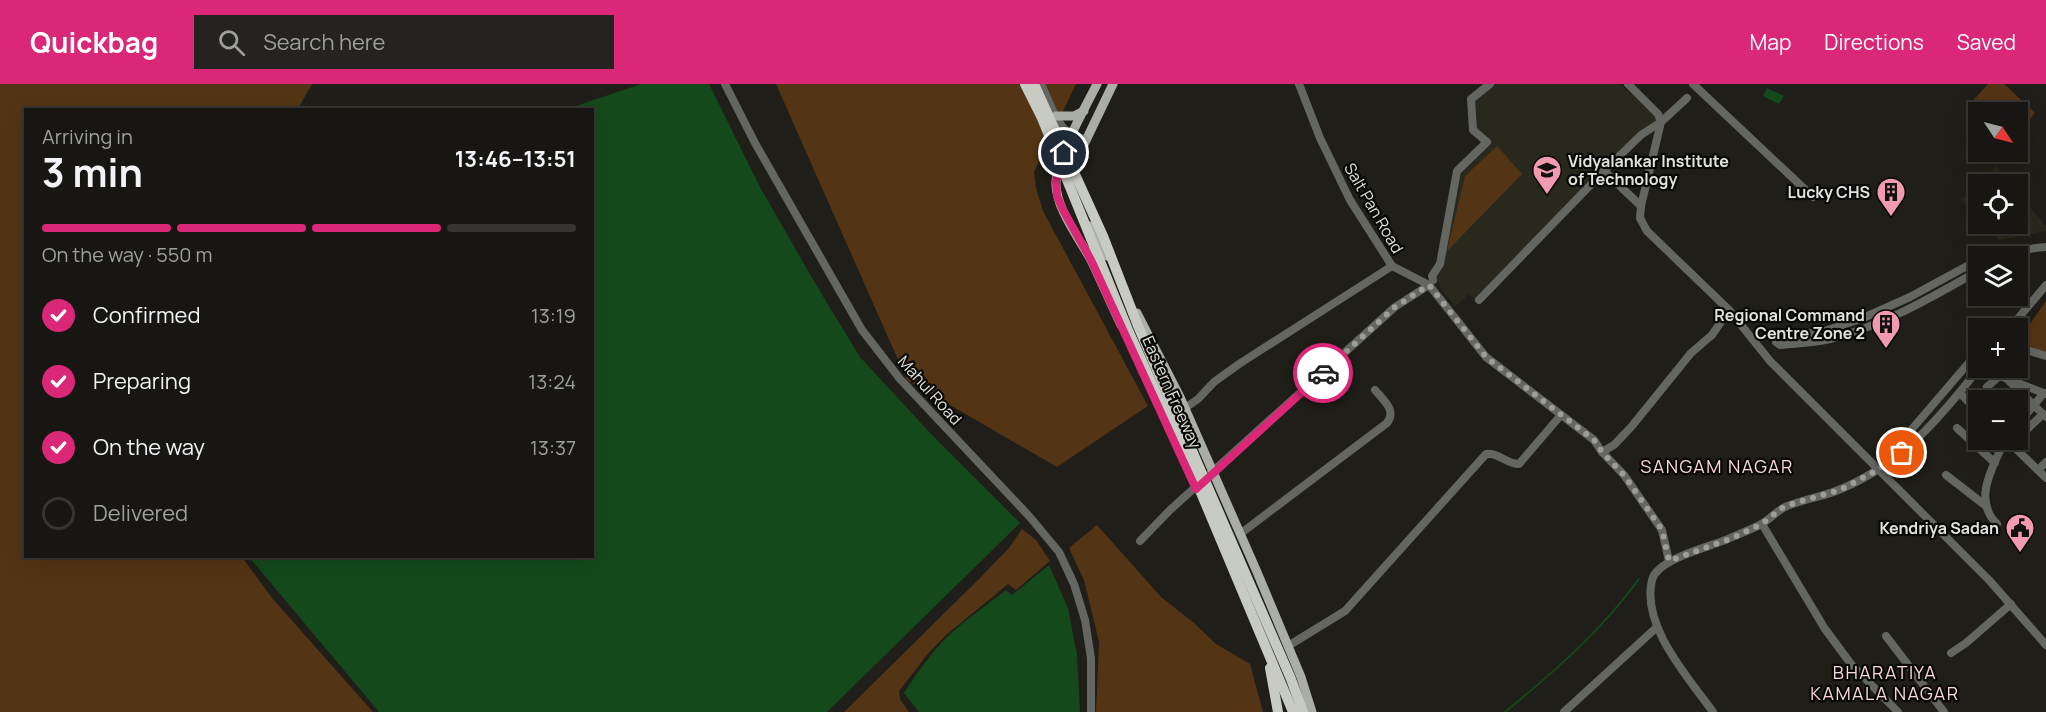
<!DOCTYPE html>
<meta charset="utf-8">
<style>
body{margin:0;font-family:Manrope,sans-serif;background:#242320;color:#f1f3f6;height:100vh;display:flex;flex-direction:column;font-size:22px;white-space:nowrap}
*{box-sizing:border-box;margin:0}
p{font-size:20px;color:#9e9f9f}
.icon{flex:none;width:33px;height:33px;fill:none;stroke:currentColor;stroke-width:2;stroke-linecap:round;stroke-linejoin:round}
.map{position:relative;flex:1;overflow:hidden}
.drawer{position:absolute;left:24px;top:24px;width:570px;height:450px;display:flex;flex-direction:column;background:#171612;border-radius:0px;box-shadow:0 6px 24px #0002,0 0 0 2px #363532}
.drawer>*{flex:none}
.needle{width:39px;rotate:125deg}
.fabs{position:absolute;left:1968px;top:18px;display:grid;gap:12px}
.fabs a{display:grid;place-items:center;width:60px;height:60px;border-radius:0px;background:#171612;box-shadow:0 6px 24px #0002,0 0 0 2px #363532;font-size:30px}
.pin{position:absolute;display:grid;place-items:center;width:51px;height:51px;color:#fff;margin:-26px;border:3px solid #fff;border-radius:50%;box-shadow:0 2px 6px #0007}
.courier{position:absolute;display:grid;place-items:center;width:60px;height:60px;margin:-30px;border:4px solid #db2777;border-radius:50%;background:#fff;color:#222;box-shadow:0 2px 8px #0007}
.overview em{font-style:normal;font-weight:700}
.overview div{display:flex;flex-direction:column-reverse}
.overview{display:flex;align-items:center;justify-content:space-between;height:102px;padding:0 18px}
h1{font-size:39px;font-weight:700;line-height:45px}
.bar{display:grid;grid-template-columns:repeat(4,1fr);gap:9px 6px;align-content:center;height:72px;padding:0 18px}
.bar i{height:8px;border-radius:4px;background:#363532}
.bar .active{background:#db2777}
.bar p{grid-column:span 4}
ol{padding:0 18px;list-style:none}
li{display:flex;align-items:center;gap:18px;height:66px}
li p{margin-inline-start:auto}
li .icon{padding:6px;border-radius:50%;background:#db2777;color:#fff;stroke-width:4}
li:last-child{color:#9e9f9f}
li i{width:33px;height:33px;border:3px solid #363532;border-radius:50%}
header{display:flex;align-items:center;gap:36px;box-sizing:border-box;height:84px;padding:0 30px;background:#db2777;color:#fff}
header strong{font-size:28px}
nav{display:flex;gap:33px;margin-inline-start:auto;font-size:21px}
.search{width:420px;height:54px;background:#242320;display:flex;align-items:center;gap:15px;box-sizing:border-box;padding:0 21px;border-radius:0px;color:#9e9f9f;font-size:22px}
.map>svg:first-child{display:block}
.built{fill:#29281c}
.green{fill:#533515}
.water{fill:#14491b}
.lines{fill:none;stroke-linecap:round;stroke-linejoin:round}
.stream{stroke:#14491b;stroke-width:2}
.minor{stroke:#646662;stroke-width:8}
.major{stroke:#abaea7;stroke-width:9}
.highway{stroke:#c8cbc3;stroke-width:10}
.done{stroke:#9e9d98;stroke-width:6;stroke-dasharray:0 10.8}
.route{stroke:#db2777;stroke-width:8}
.labels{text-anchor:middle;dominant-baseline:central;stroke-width:4.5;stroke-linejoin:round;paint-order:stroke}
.poi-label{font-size:16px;font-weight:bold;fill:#e2e2dd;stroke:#080806;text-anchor:end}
.street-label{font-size:16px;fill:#e2e2dd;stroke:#080806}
.neighbourhood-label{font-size:18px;letter-spacing:1.5px;fill:#fbd8df;stroke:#080806}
</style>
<header>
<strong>Quickbag</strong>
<div class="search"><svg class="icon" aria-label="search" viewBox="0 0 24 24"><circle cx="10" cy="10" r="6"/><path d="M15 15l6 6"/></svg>Search here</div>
<nav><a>Map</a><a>Directions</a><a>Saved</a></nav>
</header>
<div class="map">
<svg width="2046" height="628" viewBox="0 0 2046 628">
<rect width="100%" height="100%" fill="#1f1e18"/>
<g class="built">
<polygon points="1493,0 1619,0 1658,30 1660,34 1479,221 1469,210 1455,223 1432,192 1440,180 1457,87 1486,59 1473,46 1471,15"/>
<polygon points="1996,82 2012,100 1978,100 1978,134 1961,116"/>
<polygon points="2018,109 2046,142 2046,147 1999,156 1984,140 2018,140"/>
</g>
<g class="green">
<polygon points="0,0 312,0 298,25 26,26 26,472 242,473 272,514 373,628 0,628"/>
<polygon points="776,0 1076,0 1034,88 1036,104 1043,127 1148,322 1057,383 907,296"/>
<polygon points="1988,0 2004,0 2035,29 2018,49 2018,28 1980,28 1970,20"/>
<polygon points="1497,62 1522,90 1447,167 1465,92"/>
<polygon points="2046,217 2046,270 2018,261 2018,257"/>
<polygon points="1097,441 1161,513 1194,539 1216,560 1250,580 1263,628 1096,628 1099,558 1084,496 1069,464"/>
<polygon points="1022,445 1036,456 1050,477 1016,506 1008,500 946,551 927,571 899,607 900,615 909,628 844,628 978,496 1009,464"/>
</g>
<g class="water">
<polygon points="641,0 709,0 760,103 815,199 860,273 933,352 1020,439 827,628 379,628 249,473 592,472 592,26 567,25"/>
<polygon points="1767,4 1784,12 1779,20 1763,12"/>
<path d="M 1049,481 L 1068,524 L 1077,571 L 1080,628 L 919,628 L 904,609 C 917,589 930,570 947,553 C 965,536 987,521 1006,506 L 1012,511 Z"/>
</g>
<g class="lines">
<path class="stream" d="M 1505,628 C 1554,588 1602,546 1639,495"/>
<g class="minor">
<polyline points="725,0 755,59 862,246 900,295 1029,432 1059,468 1074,500 1085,536 1091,574 1091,628"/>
<path d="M 1041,0 C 1049,16 1056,42 1072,51 C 1076,53 1082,54 1086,55"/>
<polyline points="1299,0 1320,54 1350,116 1392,182 1429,201 1486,273 1594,356 1602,368 1624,391 1662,446 1669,477"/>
<polyline points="1628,0 1658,30 1661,38 1641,122 1640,134 1647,147 1729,226 1770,277 1989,496 2046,561"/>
<polyline points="1693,0 1813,113"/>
<polyline points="1604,87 1641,122"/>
<path d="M 1985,172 C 1993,170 1998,173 2006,171 C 2019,168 2032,163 2046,163"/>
<path d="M 1978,176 L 1910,213 L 1863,234 L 1822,248 L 1780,252 L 1777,254 L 1776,258 L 1780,261 C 1796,259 1814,259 1830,255 C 1883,242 1932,213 1978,187"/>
<polyline points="1433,196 1432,192 1440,180 1457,87 1487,58 1473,46 1471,15 1490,0"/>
<polyline points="1479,216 1604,87 1641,51 1661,38 1687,14"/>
<polyline points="2010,244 2046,201"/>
<polyline points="2018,274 2026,266 2046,272"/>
<polyline points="2000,292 2046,310"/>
<polyline points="2009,297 2046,333"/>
<polyline points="1987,303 2008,284"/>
<polyline points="1960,309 1978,328"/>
<polyline points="1185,324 1198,315 1214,298 1239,280 1392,182"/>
<polyline points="2018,340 2044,309"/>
<polyline points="1957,344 1995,379"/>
<polyline points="2018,354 2043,330"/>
<polyline points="2007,356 2046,394"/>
<polyline points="1602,368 1614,361 1632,342 1691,269 1712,251 1729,226"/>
<polyline points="1892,375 1906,352 1978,268"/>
<polyline points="2038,386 2046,378"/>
<polyline points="1946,391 1986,422"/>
<polyline points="1762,440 1825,545 1851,580 1898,628"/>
<path d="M 1997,440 C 1972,416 1993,382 2005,356"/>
<path d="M 1240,450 L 1387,339 C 1397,326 1383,316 1375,306"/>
<polyline points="1140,457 1170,426 1395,223 1429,201"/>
<polyline points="1886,552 1944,628"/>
<path d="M 1288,562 L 1345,527 L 1486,370 C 1497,368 1507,380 1519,380 L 1561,331"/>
<polyline points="1951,569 1966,559 2011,520"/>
<polyline points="1564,628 1657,543"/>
<path d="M 1713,628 C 1688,593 1641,542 1652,496 C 1658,474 1711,463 1730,454 C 1741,449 1753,445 1763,439 C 1771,434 1777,427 1785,423 C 1803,415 1823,413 1841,405 C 1901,380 1941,333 1979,284"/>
</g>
<g class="major">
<path d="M 1097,0 C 1085,24 1057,73 1056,98 C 1055,124 1080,155 1092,178 C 1102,199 1111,220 1121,241"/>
<polyline points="1056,32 1074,32 1084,27"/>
<polyline points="1072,90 1078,73 1113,0"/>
<polyline points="1090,142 1107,172"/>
<polyline points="1137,229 1180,313 1257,488 1301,593 1312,628"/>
</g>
<g class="highway">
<polyline points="1025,0 1042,34 1128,246 1199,404 1293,628"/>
<polyline points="1034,0 1103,152 1138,242 1291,595 1303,628"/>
<polyline points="1270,584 1278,628"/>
</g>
</g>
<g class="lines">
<polyline class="done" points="1323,289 1395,223 1429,201 1486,273 1594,356 1602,368 1624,391 1662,446 1669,477 1730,455 1762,440 1782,424 1795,419 1840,406 1874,388 1902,369"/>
<polyline class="route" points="1064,69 1056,97 1057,112 1063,126 1091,176 1196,405 1323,289"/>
</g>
<defs>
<g id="university-pin" transform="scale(1.5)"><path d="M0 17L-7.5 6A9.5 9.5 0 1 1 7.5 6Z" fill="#f29ab0" stroke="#080806"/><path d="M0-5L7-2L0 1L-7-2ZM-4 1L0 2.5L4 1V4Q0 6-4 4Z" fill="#111"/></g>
<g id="building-pin" transform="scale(1.5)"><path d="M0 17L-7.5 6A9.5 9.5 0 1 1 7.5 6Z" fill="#f29ab0" stroke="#080806"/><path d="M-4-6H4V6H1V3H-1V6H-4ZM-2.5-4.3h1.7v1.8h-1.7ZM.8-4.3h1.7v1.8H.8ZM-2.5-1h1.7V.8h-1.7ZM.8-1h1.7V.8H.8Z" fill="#111"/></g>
<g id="civic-pin" transform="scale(1.5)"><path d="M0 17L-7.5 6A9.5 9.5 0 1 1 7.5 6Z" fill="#f29ab0" stroke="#080806"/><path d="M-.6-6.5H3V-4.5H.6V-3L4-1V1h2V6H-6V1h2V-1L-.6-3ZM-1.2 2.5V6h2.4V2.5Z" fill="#111"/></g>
</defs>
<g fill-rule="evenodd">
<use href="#university-pin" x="1547" y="86"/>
<use href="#building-pin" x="1891" y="108"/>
<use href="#building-pin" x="1886" y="240"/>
<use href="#civic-pin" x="2020" y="444"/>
</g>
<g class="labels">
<g class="poi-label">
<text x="1568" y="77" text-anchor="start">Vidyalankar Institute<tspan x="1568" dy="18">of Technology</tspan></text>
<text x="1870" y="108">Lucky CHS</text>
<text x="1865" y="231">Regional Command<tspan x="1865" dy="18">Centre Zone 2</tspan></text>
<text x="1999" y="444">Kendriya Sadan</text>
</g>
<g class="street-label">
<text transform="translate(1374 124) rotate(60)">Salt Pan Road</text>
<text transform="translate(930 306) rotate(48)">Mahul Road</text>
<text transform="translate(1172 308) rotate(66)">Eastern Freeway</text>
</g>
<g class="neighbourhood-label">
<text x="1717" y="382">SANGAM NAGAR</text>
<text x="1885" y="588">BHARATIYA<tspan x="1885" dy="21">KAMALA NAGAR</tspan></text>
</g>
</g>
</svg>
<div class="fabs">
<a><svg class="needle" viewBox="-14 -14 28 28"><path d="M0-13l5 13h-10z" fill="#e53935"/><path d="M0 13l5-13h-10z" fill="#9e9f9f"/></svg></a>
<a><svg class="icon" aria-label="locate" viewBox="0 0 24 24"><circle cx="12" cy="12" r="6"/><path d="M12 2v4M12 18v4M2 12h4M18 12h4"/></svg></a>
<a><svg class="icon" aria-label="layers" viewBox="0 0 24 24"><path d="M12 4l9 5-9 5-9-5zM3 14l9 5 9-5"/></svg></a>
<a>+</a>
<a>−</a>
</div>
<div class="pin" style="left:1902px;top:369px;background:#ea580c"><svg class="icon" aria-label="bag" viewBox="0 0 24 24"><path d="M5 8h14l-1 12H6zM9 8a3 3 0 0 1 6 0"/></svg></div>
<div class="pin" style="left:1064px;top:69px;background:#1f2937"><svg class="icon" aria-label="home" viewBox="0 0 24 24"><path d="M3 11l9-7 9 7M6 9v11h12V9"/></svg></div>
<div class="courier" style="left:1323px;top:289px"><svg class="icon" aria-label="car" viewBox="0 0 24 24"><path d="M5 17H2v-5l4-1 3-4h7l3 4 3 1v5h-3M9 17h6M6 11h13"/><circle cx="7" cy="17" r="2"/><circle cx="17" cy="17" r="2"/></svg></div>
<section class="drawer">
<div class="overview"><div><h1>3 min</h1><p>Arriving in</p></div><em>13:46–13:51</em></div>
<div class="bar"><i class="active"></i><i class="active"></i><i class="active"></i><i></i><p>On the way · 550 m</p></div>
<ol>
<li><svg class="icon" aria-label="check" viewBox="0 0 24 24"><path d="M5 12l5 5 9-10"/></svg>Confirmed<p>13:19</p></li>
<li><svg class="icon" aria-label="check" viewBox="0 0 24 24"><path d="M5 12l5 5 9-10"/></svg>Preparing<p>13:24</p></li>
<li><svg class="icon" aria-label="check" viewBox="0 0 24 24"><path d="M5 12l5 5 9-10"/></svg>On the way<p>13:37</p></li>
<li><i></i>Delivered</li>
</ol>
</section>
</div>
